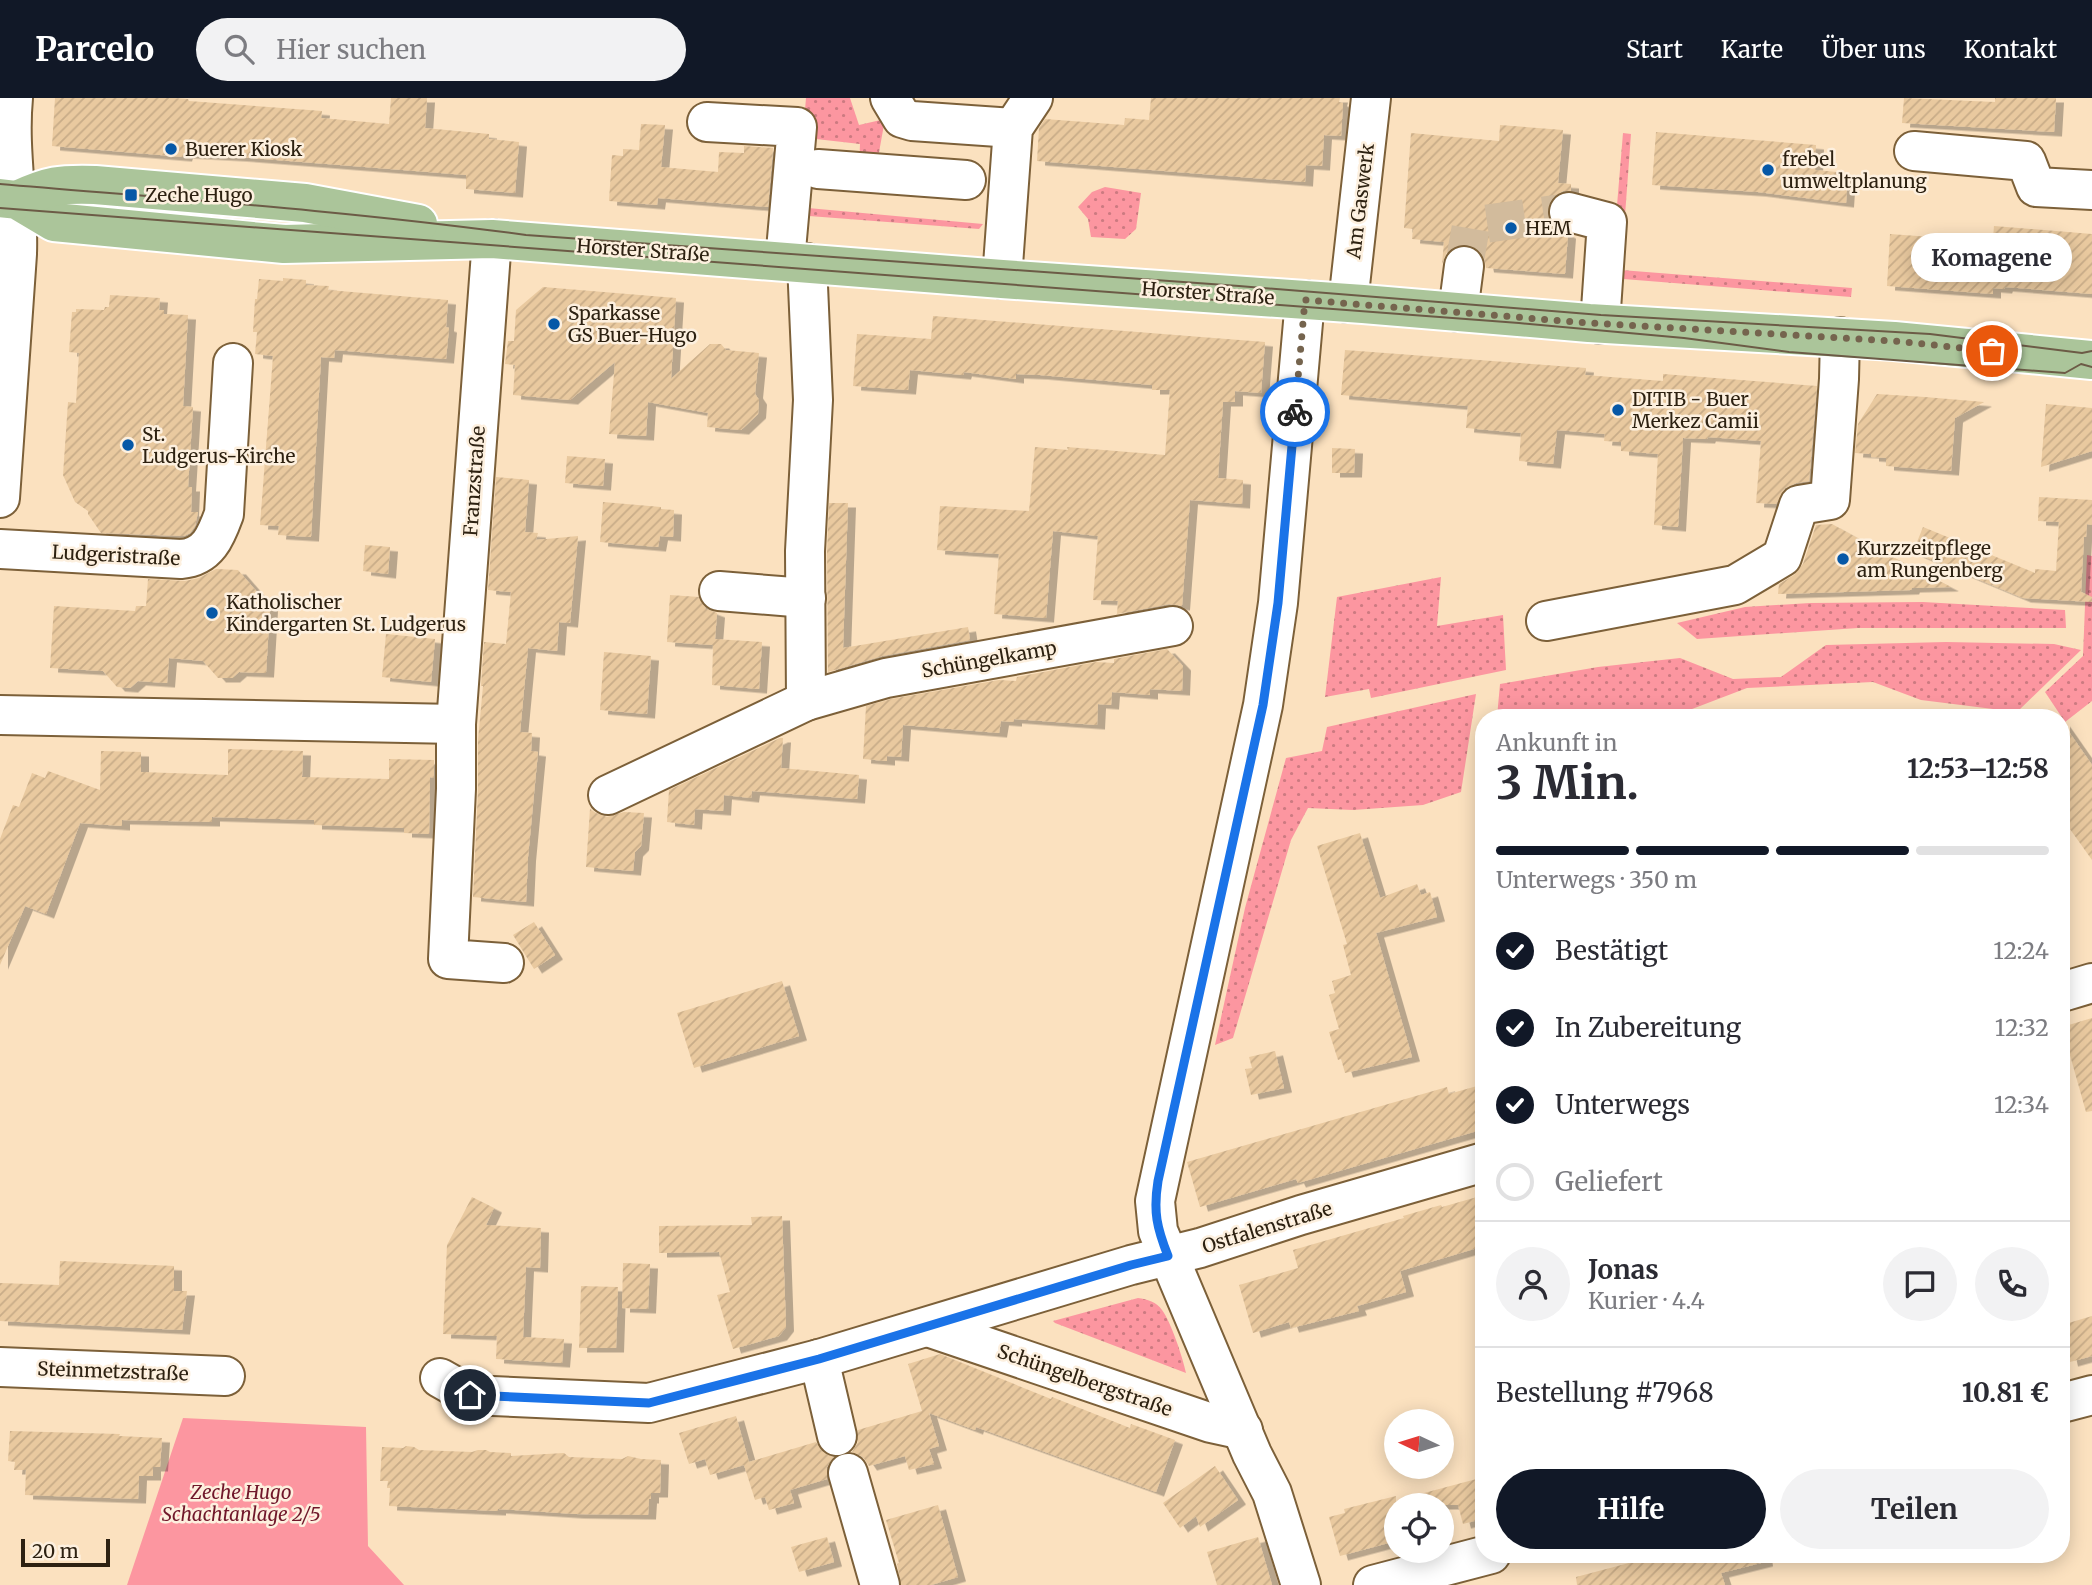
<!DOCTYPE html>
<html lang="de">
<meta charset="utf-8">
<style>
body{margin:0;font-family:Merriweather,serif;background:#f2f2f3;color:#2b2b33;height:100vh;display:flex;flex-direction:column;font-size:26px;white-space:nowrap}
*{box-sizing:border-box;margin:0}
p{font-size:23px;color:#7c7c81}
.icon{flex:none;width:38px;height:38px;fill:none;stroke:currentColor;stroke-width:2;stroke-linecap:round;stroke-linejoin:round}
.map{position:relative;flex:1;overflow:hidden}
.side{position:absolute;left:1475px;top:611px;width:595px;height:854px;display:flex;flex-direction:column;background:#fff;border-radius:28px;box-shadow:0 4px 18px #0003}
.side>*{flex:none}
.needle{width:46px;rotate:274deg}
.tools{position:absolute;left:1384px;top:1311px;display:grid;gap:14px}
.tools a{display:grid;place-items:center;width:70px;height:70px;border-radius:50%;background:#fff;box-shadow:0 4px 18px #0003;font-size:35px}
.scale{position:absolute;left:21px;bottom:18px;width:89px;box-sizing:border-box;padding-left:7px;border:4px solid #2d2111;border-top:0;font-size:19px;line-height:24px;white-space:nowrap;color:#2d2111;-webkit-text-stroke:5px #fdf0df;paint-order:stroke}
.pin{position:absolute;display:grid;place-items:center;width:60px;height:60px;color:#fff;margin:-30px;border:4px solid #fff;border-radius:50%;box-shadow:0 2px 7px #0007}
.courier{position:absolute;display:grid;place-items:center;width:70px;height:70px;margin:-35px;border:5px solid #1a73e8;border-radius:50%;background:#fff;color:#222;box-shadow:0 2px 9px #0007}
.bubble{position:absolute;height:49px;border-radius:24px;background:#fff;box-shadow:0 4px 18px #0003;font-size:23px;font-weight:700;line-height:49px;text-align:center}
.head em{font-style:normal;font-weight:700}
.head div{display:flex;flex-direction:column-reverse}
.head{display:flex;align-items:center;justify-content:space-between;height:119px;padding:0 21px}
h1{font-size:46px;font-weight:700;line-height:52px}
.bar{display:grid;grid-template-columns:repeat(4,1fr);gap:10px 7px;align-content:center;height:84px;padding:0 21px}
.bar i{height:9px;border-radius:5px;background:#e1e1e2}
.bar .current{background:#111827}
.bar p{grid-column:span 4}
.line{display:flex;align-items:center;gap:18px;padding:0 21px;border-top:2px solid #e1e1e2}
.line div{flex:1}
.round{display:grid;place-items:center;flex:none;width:74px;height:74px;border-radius:37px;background:#f2f2f3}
ol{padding:0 21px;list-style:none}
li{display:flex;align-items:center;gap:21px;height:77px}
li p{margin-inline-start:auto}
li .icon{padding:7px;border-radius:50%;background:#111827;color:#fff;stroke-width:4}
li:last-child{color:#7c7c81}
li i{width:38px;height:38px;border:4px solid #e1e1e2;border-radius:50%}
.button{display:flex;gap:14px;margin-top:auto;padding:14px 21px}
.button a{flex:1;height:80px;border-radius:42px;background:#111827;color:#fff;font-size:28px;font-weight:700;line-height:80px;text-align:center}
.button a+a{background:#f2f2f3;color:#2b2b33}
header{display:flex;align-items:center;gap:42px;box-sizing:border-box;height:98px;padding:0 35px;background:#111827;color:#fff}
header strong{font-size:33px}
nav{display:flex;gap:38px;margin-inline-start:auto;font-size:24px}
.search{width:490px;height:63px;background:#f2f2f3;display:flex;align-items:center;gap:18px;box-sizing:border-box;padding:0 24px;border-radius:38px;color:#7c7c81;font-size:26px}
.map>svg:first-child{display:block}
.grass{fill:url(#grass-dots)}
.park{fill:#fc96a0}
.building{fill:url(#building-hatch);filter:url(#shadow)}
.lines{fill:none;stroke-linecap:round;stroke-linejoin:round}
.minor-tunnel{stroke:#d2bb9c;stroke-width:38;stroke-dasharray:38 19;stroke-linecap:butt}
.minor-casing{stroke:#7c6039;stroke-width:42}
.major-casing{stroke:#fff;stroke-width:42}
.minor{stroke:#fff;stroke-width:38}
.major{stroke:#abc59a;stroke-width:38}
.tram{stroke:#6c5b46;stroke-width:2}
.done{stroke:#75644e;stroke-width:7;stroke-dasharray:0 12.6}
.route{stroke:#1a73e8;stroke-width:9}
.poi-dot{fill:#0658a7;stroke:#fdf0df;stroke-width:2.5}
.labels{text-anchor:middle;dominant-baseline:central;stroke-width:5;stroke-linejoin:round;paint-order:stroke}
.poi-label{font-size:19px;fill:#2d2111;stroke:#fdf0df;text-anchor:start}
.street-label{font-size:19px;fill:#2d2111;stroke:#fdf0df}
.park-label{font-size:19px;font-style:italic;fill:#70172a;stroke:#fdf0df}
</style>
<header>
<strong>Parcelo</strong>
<div class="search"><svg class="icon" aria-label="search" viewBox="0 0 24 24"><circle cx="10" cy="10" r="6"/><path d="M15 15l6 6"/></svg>Hier suchen</div>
<nav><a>Start</a><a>Karte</a><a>Über uns</a><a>Kontakt</a></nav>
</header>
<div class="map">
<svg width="2092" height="1487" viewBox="0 0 2092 1487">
<defs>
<pattern id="grass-dots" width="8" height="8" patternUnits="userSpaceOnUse" patternTransform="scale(1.75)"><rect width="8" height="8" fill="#fc96a0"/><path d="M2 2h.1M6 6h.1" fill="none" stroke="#cc7a81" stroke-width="1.8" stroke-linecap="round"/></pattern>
<pattern id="building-hatch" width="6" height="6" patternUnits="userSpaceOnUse" patternTransform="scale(1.75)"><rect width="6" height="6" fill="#e9c99f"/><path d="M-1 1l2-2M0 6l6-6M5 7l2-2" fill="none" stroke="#c8ac88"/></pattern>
<filter id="shadow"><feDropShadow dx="8" dy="4.5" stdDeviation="0" flood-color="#0004"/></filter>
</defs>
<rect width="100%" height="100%" fill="#fbe1bf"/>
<g class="grass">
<polygon points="806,0 850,0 859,27 885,21 878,60 859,69 860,46 816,41 808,110 983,126 979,131 796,117"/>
<polygon points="1623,35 1631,36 1621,172 1852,190 1851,199 1611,180"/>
<polygon points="1105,89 1141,95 1136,131 1125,141 1091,139 1088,121 1078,109 1092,94"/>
<polygon points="2087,457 2092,458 2092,603 2065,624 2045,594 2083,558"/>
<polygon points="1441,479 1437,528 1503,517 1506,572 1371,600 1369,591 1325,599 1337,499"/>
<polygon points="1923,504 2065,512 2066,530 1858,530 1697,541 1677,525 1745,509 1810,505"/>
<polygon points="1946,544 2054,546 2081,552 2017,614 1921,602 1873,584 1747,590 1679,616 1551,612 1521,619 1497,619 1500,586 1598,569 1680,560 1733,581 1781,579 1826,547"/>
<polygon points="1476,596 1461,694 1423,707 1353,712 1308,710 1291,742 1233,940 1215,947 1245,810 1286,660 1322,653 1327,629"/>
<path d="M 1138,1200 C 1147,1201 1157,1204 1162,1212 C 1171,1224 1183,1260 1186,1275 L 1055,1225 L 1053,1223 Z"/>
</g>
<polygon class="park" points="183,1320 366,1329 368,1448 404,1487 127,1487"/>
<g class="building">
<polygon points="55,0 175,0 188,1 189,3 322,13 321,20 389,26 391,0 427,0 425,30 489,36 489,41 519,44 515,95 466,91 466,77 239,59 185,56 184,59 52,48"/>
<polygon points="1151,0 1340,0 1339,4 1343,5 1341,38 1324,37 1322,68 1306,67 1305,84 1037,63 1039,30 1045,21 1124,27 1125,20 1149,22"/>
<polygon points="1904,0 1995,4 1995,0 2056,0 2054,34 1902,25"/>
<polygon points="641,26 665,27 661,69 718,74 719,54 744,55 744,48 773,50 768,109 658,100 657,107 609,103 612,57 623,58 623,51 639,52"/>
<polygon points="1500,27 1563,32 1558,85 1571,86 1571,93 1563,93 1553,99 1548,109 1548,119 1554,130 1568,136 1565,176 1486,170 1484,159 1478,151 1466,146 1455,148 1447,154 1442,166 1444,144 1412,141 1413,131 1404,130 1411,35 1499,43"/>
<polygon points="1656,34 1816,47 1815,72 1848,75 1846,105 1758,94 1652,87"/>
<polygon points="1994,128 2092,136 2092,196 2005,189 2004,191 1993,190 1993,196 1887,188 1890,136 1972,142 1972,139 1993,140"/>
<polygon points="283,180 306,182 306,187 329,188 328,192 448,202 446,229 449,230 446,261 335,252 334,260 321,259 311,439 278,437 279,428 260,427 273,258 255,256 257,234 253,234 255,201 257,201 259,181 283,183"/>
<polygon points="543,189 676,200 671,281 710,246 721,246 726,252 759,255 755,296 759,302 758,316 741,332 707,329 708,315 648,304 646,338 609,336 615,264 570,302 513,297 515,267 505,266 508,243 514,243 516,212"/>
<polygon points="110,197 160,200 159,212 164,212 164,216 188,217 183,308 193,309 188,389 192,389 191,414 198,414 195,428 190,435 184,438 101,435 88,416 88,413 75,404 63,377 68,304 76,305 79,255 69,254 72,214 76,214 76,211 104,212 105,209 109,209"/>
<polygon points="933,218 1265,244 1261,295 1235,293 1235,304 1223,304 1218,380 1243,382 1242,406 1190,402 1182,508 1169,506 1117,516 1118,503 1093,502 1098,438 1053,433 1046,520 994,516 999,456 937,452 940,408 1029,413 1035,349 1068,352 1067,349 1165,357 1170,292 1152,292 1152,287 1040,277 1016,276 1016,281 964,274 963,277 910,272 908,292 853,288 857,236 931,241"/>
<polygon points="1345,252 1586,270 1585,277 1663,283 1663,276 1817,288 1809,383 1796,385 1785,390 1776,406 1756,405 1761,343 1708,339 1707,341 1683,340 1678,429 1654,427 1658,356 1621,353 1621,344 1604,343 1605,336 1557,332 1553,366 1519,363 1521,335 1466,330 1468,308 1341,297"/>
<polygon points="1877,296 1925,299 1984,304 1955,320 1951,373 1886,368 1886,360 1871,359 1871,356 1855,355 1858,326"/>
<polygon points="2046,306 2092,310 2092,353 2041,369"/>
<polygon points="1332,350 1355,351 1354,375 1332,375"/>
<polygon points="567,358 605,361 603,388 565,385"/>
<polygon points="496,379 529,382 525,434 538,435 536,442 578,438 570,525 559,524 557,553 528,550 520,634 532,635 531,653 538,654 528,759 526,804 473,799 478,692 478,642 483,588 481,588 484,544 506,546 511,494 488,492"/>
<polygon points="2039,399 2092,402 2092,427 2087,426 2086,439 2084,439 2081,494 2092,499 2092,504 2023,500 1913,454 1923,429 2035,475 2035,471 2056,473 2059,424 2038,423"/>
<polygon points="603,404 661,409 661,411 674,412 673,439 660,438 658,449 600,444"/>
<polygon points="829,405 848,405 843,550 968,529 970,542 882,558 828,574 827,454"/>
<polygon points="1832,426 1883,454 1951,489 1912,490 1911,492 1778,496 1779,486 1794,477 1803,466 1816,427"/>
<polygon points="365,447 390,449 388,476 363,473"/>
<polygon points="216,471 238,472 270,509 266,575 239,574 232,580 218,580 203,563 169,560 167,585 138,583 130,590 117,589 103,573 50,570 54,508 135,513 136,508 146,508 148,481 185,483 199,480"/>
<polygon points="670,497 699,499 706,511 717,515 715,541 762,544 759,591 712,587 713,547 667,544"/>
<polygon points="386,536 435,541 431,584 382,579"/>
<polygon points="1167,551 1183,568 1182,593 1150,591 1150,597 1112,594 1111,607 1098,606 1097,627 1014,621 1014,624 1001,623 999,635 903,627 901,659 887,658 887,663 863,661 866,608 891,601 999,582 1016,583 1017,579 1096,564 1114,565 1114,561"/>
<polygon points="604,554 651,558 647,616 600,612"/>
<polygon points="2062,624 2092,667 2092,762 2062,720"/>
<polygon points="780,640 783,640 781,670 859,677 857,701 752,693 751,700 724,697 723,713 695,711 694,727 667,724 669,692"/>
<polygon points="228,651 303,653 302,679 389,681 389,661 434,662 434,680 430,679 429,736 404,735 404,730 314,727 314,722 212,719 212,724 122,722 122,728 80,725 46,816 25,808 0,867 0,741 13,707 19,709 32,675 45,680 48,673 100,692 101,653 141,654 141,674 228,677"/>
<polygon points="590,711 596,715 607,719 624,714 644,715 641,748 635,754 633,773 586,769"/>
<polygon points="1360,735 1380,800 1417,786 1421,797 1430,794 1437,819 1376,835 1412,959 1345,975 1341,961 1338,962 1329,934 1339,931 1329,897 1335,895 1332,883 1351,877 1343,847 1347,846 1317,748"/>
<polygon points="534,824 555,857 534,871 513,837"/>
<polygon points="782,883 799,938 694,970 677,915"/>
<polygon points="2092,920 2092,1013 2086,1014 2062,929"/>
<polygon points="1275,953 1284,990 1251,997 1245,971 1252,970 1249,959"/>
<polygon points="1484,986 1484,1031 1298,1085 1296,1081 1200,1109 1187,1064 1447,989 1449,996"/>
<polygon points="1484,1097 1484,1148 1400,1173 1406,1194 1357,1208 1359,1213 1291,1230 1289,1224 1253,1235 1239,1187 1298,1170 1293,1152 1404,1120 1403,1118 1441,1107 1442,1109"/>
<polygon points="472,1099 494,1110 486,1127 541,1130 540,1170 526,1169 523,1239 564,1241 562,1265 496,1261 497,1238 443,1236 447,1147"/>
<polygon points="782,1118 786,1229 779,1238 733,1251 717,1197 730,1194 719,1154 659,1155 659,1128 752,1127 751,1119"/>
<polygon points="60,1163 174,1168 174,1193 187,1193 182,1232 0,1223 0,1185 59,1187"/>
<polygon points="623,1165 650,1166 648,1211 622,1210"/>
<polygon points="581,1188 618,1189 616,1250 579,1250"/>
<polygon points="2092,1218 2092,1258 2070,1264 2062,1227"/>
<polygon points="940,1256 1051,1301 1052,1299 1130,1330 1131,1326 1175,1342 1156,1394 976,1329 975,1332 929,1315 939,1348 929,1351 934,1366 909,1372 905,1358 869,1368 863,1359 852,1354 858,1344 858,1332 922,1313 908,1266"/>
<polygon points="736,1318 749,1364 816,1344 822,1353 833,1359 827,1369 827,1381 790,1392 794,1405 769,1412 765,1399 755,1402 744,1367 710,1377 705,1361 689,1366 679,1335"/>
<polygon points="10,1333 120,1336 119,1338 162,1340 160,1369 153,1369 153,1378 139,1378 138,1401 25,1397 26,1372 14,1372 15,1364 8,1363"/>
<polygon points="406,1348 414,1349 419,1352 472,1354 478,1352 486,1352 490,1354 511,1355 511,1358 564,1355 569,1359 622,1361 628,1358 641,1361 661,1362 660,1395 651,1395 651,1401 649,1401 648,1417 576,1416 498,1411 498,1413 389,1408 390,1390 387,1390 388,1383 380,1383 382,1349 403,1350"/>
<polygon points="1215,1368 1238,1402 1200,1429 1196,1418 1180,1430 1163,1405"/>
<polygon points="1484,1379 1484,1419 1482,1421 1463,1426 1458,1407 1410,1407 1409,1399"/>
<polygon points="1396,1398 1396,1443 1340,1458 1329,1419 1345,1415 1344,1411"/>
<polygon points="938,1407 958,1479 931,1487 901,1487 897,1466 899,1465 886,1422"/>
<polygon points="827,1439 834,1464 799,1474 791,1449"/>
<polygon points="1258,1439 1272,1487 1217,1487 1207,1454"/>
<polygon points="1663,1456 1764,1456 1765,1464 1721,1475 1725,1487 1577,1487 1576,1479"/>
</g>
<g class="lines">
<polyline class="minor-tunnel" points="1464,168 1471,128 1569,114"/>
<g class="minor-casing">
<g id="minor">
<polyline points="890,0 902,20 912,23 1013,30"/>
<polyline points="707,24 797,29 785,163"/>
<polyline points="1914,53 2026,63 2036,89 2092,92"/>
<polyline points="818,71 966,82"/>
<polyline points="1569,114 1607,124 1600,226"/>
<polyline points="492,141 456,626 456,691 448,861 504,865"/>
<polyline points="1002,181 1013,30 1033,0"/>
<polyline points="1348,205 1371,0"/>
<polyline points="1458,214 1464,168"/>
<path d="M 0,400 L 17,156 C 19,104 8,52 13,0"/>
<path d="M 0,451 L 181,461 C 208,459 216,438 224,416 L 233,265"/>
<polyline points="719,493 806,500"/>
<polyline points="1546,523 1735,487 1782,459 1799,407 1830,402 1839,281 1840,239"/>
<polyline points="806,603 886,580 1173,528"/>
<polyline points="0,617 456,626"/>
<polyline points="608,697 806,603 805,453 813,302 807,165"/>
<polyline points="2062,894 2092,885"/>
<polyline points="928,1229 1211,1325 1243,1332"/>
<polyline points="819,1261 837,1338"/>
<polyline points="0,1269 225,1278"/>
<polyline points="440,1280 470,1297 649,1305 819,1261 1131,1167 1200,1150 1301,1117 1484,1064"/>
<polyline points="2062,1305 2092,1297"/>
<polyline points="848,1375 880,1487"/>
<polyline points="1301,1487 1272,1395 1252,1356 1158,1133 1155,1103 1263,607 1278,505 1305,202"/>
<polyline points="1373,1487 1491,1456"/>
</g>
</g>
<g class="major-casing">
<g id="major">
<polyline points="0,100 17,102 54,124 241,142 284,146 492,141 1002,181 1363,206 1589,225 1894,243 2092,262"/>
<path d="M 17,102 C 50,87 59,86 95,87 L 305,105 L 418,126"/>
</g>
</g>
<use href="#minor" class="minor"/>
<use href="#major" class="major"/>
<g class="tram">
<path d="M 0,86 C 176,101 351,113 526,137 L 1239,188 L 1601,217 L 1930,236 L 2082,255 L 2092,253"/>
<polyline points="0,110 1519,225 1684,240 1789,254 2065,275 2081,266 2092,269"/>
</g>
</g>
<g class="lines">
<polyline class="done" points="1295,314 1305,202 1589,225 1894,243 1992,253"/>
<path class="route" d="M 470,1297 L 649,1305 L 819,1261 L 1131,1167 L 1168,1158 C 1157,1130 1153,1114 1158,1083 L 1263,607 L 1278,505 L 1295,314"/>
</g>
<g class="poi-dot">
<circle cx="171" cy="51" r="7"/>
<circle cx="1768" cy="72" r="7"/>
<rect x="124" y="90" width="14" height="14" rx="3.5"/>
<circle cx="1511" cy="130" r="7"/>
<circle cx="554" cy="226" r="7"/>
<circle cx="1618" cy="312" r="7"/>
<circle cx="128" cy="347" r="7"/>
<circle cx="1843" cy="461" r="7"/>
<circle cx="212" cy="515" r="7"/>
</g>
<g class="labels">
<g class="poi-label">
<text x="185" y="51">Buerer Kiosk</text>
<text x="1782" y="61">frebel<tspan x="1782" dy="22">umweltplanung</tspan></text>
<text x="145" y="97">Zeche Hugo</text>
<text x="1525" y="130">HEM</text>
<text x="568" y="215">Sparkasse<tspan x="568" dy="22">GS Buer-Hugo</tspan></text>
<text x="1632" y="301">DITIB - Buer<tspan x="1632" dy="22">Merkez Camii</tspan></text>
<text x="142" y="336">St.<tspan x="142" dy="22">Ludgerus-Kirche</tspan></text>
<text x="1857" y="450">Kurzzeitpflege<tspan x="1857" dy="22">am Rungenberg</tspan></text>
<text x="226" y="504">Katholischer<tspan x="226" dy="22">Kindergarten St. Ludgerus</tspan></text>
</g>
<g class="street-label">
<text transform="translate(1360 103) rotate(-83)">Am Gaswerk</text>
<text transform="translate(643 152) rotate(4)">Horster Straße</text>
<text transform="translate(1208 195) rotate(4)">Horster Straße</text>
<text transform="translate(474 383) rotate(-86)">Franzstraße</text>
<text transform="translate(116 457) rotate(3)">Ludgeristraße</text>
<text transform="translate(989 561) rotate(-10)">Schüngelkamp</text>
<text transform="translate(1267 1129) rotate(-17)">Ostfalenstraße</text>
<text transform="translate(113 1273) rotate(2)">Steinmetzstraße</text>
<text transform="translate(1085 1282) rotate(19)">Schüngelbergstraße</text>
</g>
<g class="park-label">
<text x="241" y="1394">Zeche Hugo<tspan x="241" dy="22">Schachtanlage 2/5</tspan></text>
</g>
</g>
</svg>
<div class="tools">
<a><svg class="needle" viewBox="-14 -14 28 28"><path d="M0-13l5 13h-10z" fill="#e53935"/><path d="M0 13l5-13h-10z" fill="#7c7c81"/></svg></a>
<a><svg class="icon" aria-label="locate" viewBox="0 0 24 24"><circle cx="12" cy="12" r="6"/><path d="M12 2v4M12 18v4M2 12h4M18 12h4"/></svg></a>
</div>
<div class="scale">20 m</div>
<div class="pin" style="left:1992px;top:253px;background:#ea580c"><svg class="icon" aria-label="bag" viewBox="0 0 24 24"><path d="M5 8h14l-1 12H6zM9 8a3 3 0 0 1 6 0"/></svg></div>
<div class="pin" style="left:470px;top:1297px;background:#1f2937"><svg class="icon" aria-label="home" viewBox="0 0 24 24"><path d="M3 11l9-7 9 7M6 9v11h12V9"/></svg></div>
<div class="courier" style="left:1295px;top:314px"><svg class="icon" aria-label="bike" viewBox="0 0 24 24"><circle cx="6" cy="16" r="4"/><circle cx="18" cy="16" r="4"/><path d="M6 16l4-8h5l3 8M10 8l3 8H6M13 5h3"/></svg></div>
<div class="bubble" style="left:1911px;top:135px;width:161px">Komagene</div>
<section class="side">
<div class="head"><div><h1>3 Min.</h1><p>Ankunft in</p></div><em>12:53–12:58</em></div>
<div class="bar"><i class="current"></i><i class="current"></i><i class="current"></i><i></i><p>Unterwegs · 350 m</p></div>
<ol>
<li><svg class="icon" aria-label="check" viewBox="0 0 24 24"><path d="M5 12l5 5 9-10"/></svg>Bestätigt<p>12:24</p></li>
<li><svg class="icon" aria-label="check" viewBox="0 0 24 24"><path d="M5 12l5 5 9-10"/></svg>In Zubereitung<p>12:32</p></li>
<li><svg class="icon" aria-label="check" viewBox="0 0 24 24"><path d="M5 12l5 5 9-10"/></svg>Unterwegs<p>12:34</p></li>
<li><i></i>Geliefert</li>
</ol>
<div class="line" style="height:126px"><a class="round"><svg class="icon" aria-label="person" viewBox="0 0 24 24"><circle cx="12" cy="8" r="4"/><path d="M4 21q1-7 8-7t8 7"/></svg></a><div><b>Jonas</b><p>Kurier · 4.4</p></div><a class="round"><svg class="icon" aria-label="chat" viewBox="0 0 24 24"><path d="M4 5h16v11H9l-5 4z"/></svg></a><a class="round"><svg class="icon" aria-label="phone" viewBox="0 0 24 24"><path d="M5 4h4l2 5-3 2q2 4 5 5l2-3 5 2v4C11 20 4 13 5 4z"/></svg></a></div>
<div class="line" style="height:91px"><div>Bestellung #7968</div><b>10.81 €</b></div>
<div class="button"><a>Hilfe</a><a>Teilen</a></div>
</section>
</div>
